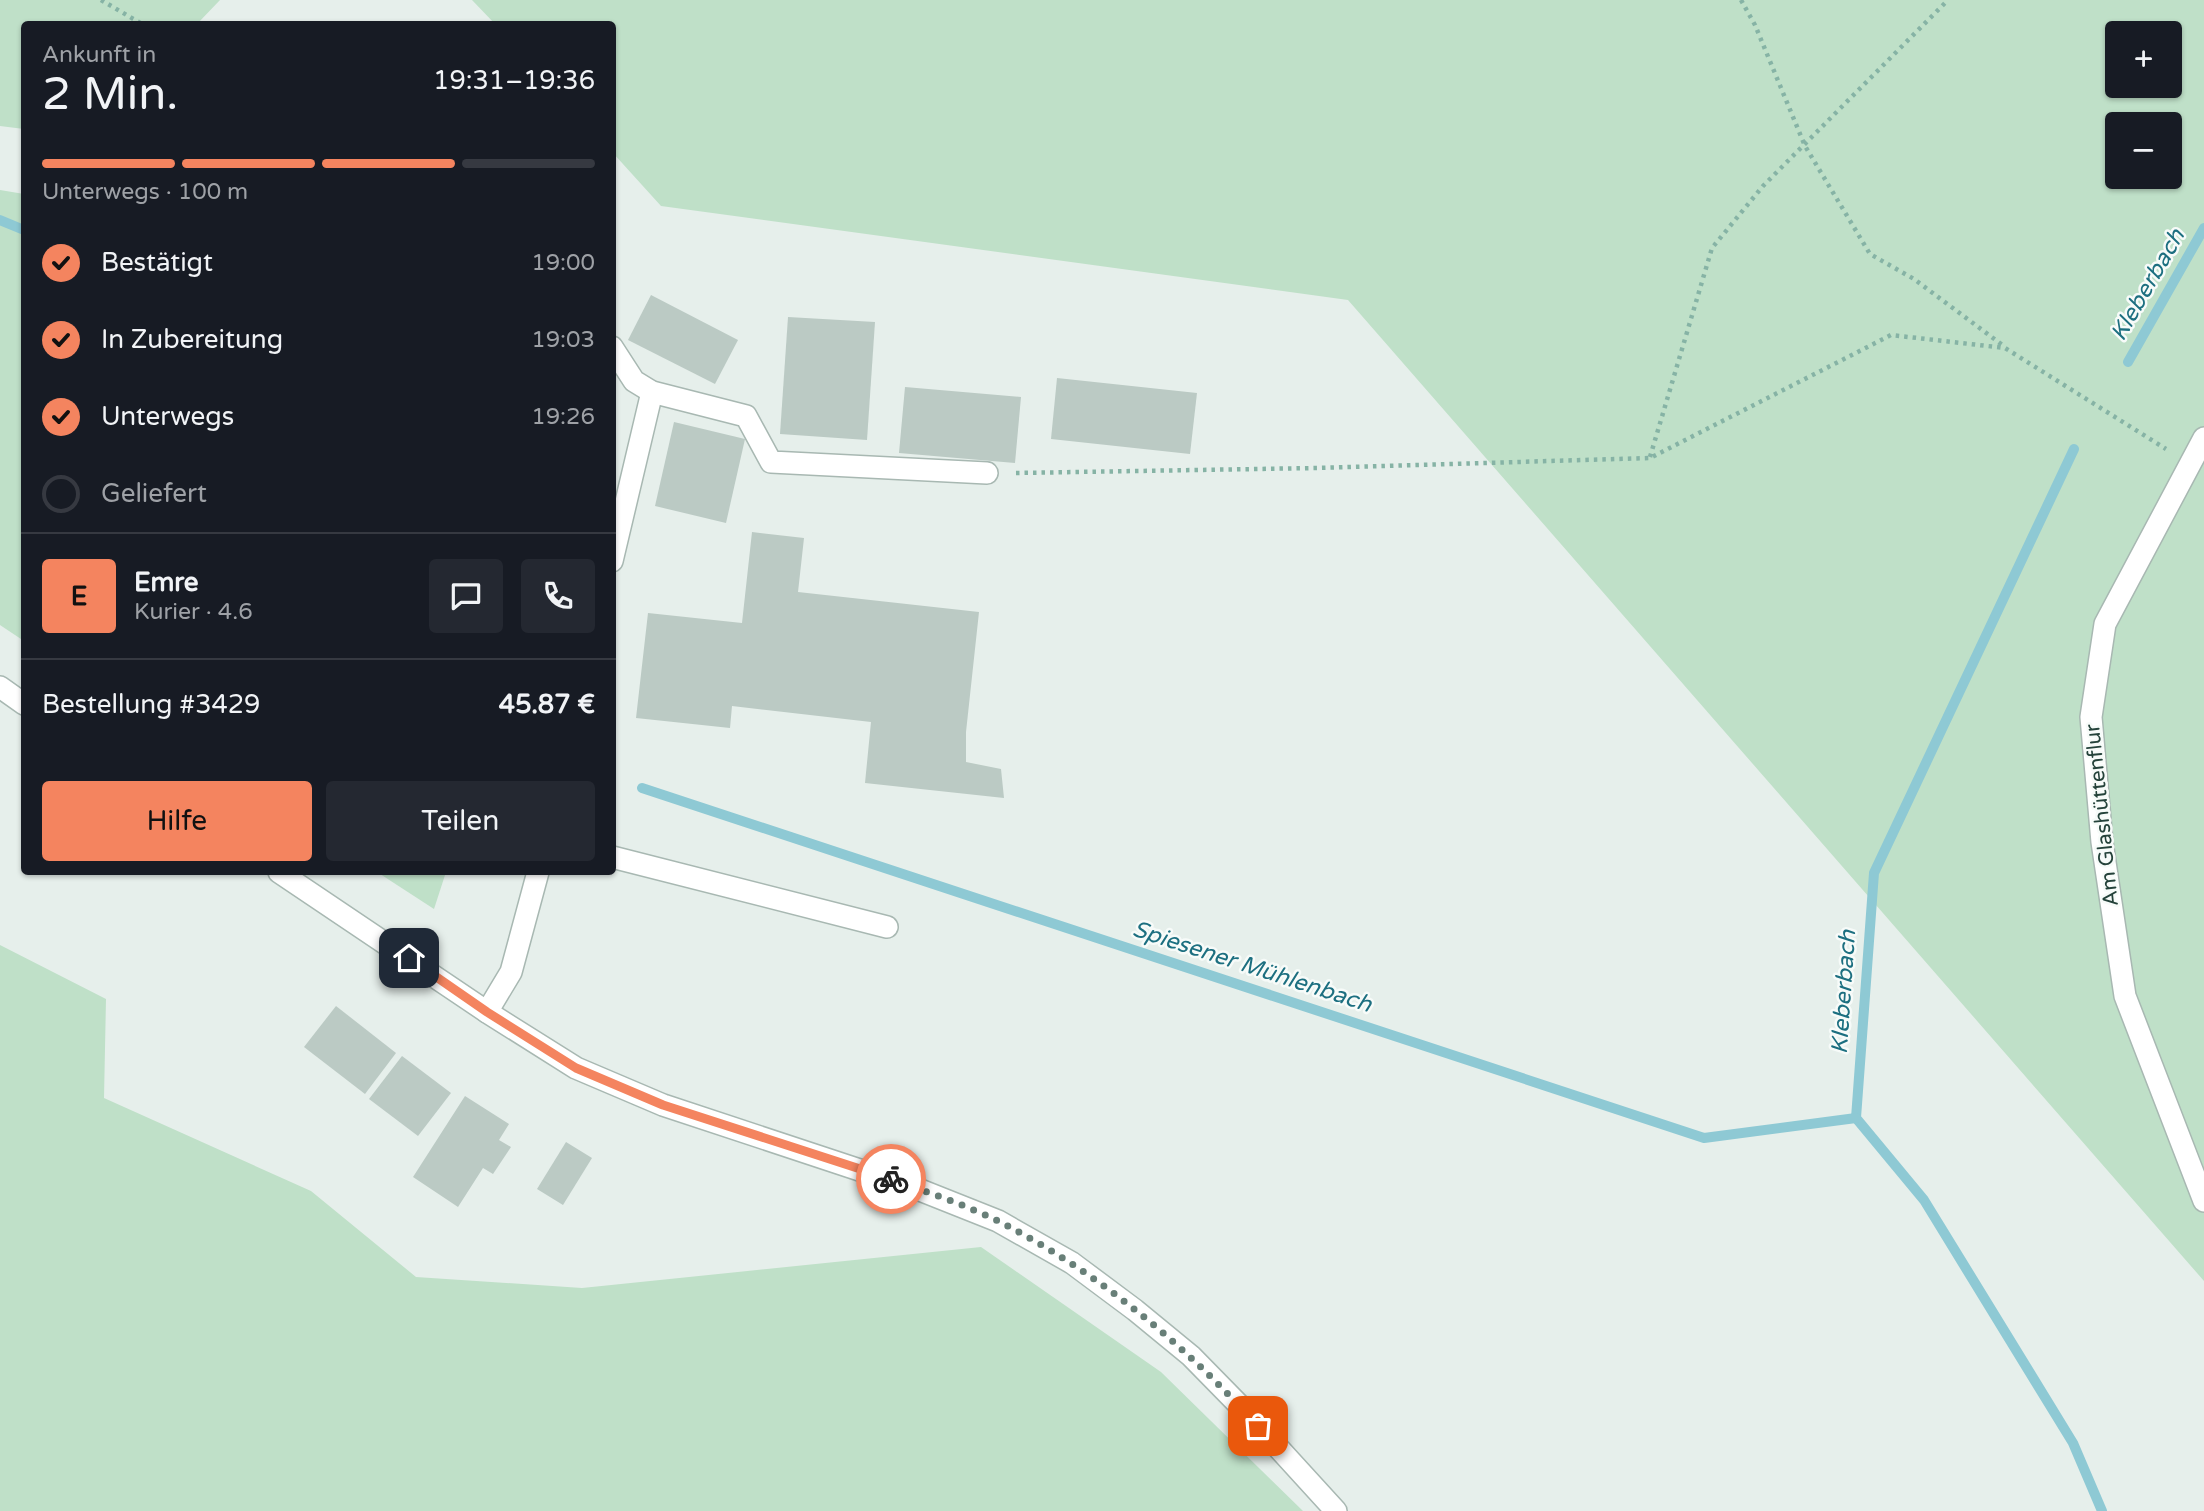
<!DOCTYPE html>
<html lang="de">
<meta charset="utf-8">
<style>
body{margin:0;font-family:"Varela Round",sans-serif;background:#242831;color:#f1f3f6;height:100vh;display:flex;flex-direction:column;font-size:26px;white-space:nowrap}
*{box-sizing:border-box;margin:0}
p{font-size:23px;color:#9ea1a6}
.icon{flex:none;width:38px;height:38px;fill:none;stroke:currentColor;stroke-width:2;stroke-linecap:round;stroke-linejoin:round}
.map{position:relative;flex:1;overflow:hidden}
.side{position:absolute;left:21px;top:21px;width:595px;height:854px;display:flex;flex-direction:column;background:#171b24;border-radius:7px;box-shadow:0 2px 5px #0004}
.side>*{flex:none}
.controls{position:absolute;left:2105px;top:21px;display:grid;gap:14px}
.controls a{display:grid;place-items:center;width:77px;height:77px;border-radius:7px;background:#171b24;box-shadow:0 2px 5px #0004;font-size:35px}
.pin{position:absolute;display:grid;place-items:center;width:60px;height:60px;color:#fff;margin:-30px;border-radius:14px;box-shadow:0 4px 10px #0006}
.courier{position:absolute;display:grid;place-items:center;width:70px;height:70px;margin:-35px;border:5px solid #f4845f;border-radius:50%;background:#fff;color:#222;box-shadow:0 2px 9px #0007}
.summary em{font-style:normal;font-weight:600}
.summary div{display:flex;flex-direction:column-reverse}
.summary{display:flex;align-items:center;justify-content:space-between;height:119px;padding:0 21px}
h1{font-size:46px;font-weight:600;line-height:52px}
.bar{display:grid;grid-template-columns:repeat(4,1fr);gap:10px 7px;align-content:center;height:84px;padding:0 21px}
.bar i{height:9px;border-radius:5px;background:#363941}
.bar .on{background:#f4845f}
.bar p{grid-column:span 4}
.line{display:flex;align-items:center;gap:18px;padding:0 21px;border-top:2px solid #363941}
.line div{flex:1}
.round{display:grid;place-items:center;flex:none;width:74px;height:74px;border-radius:7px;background:#242831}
ol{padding:0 21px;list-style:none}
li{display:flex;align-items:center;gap:21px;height:77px}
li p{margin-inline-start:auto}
li .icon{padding:7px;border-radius:50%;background:#f4845f;color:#111;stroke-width:4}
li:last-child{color:#9ea1a6}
li i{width:38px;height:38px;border:4px solid #363941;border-radius:50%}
.primary-button{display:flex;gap:14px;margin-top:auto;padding:14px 21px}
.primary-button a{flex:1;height:80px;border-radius:7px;background:#f4845f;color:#111;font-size:28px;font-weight:600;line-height:80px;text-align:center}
.primary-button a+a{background:#242831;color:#f1f3f6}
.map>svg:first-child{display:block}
.green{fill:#bfe0c8;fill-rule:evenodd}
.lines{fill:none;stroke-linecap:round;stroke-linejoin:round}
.stream{stroke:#8ec9d4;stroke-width:10}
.building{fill:#bbcac4}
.minor-casing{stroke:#a8b8b2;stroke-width:24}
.path{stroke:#86b3a5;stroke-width:4.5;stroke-dasharray:3.5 5;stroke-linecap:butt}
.minor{stroke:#fff;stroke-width:21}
.done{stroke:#687f78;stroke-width:7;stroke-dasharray:0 12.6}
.route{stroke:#f4845f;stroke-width:9}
.labels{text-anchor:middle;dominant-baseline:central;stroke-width:5;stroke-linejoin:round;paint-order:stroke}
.street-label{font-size:21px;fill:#24423a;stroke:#f7fbf9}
.water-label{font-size:23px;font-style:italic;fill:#1c6f80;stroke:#f7fbf9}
</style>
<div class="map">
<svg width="2204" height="1511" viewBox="0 0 2204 1511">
<rect width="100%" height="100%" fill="#e6efeb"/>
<g class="green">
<polygon points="0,0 220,0 197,24 24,24 24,129 0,126"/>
<path d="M 472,0 L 2204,0 L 2204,1281 L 1348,300 L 661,206 L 613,153 L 612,24 L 495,24 ZM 2118,33 L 2170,33 L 2170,86 L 2118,86 ZM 2118,124 L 2170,124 L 2170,177 L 2118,177 Z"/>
<polygon points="0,190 24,194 24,641 0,625"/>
<polygon points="377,872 446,872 434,909"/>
<polygon points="0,945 106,999 104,1098 311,1191 416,1277 582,1288 981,1247 1161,1372 1303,1511 0,1511"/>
</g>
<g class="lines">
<g class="stream">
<polyline points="0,220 24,230"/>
<polyline points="2128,362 2204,228"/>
<polyline points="2074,449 1874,873 1856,1118 1924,1200 2073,1443 2102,1511"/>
<polyline points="642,788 1704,1138 1856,1118"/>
</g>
</g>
<g class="building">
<polygon points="651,295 738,340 715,384 628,340"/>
<polygon points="788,317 875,322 867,440 780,434"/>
<polygon points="1057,378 1197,393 1190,454 1051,439"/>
<polygon points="905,387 1021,397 1015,463 899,453"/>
<polygon points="674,422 745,439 726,523 655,506"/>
<polygon points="752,532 804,538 798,592 979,612 966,732 966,762 1001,769 1004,798 865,783 871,722 732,706 730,728 636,718 648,613 742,623"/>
<polygon points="336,1006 396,1053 365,1094 304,1047"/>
<polygon points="402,1056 451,1093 418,1136 369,1099"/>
<polygon points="465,1096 509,1124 499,1140 511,1147 493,1174 483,1168 458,1207 413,1177"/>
<polygon points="566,1142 592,1158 563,1205 537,1189"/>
</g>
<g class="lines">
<g class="minor-casing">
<g id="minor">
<polyline points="612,347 634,381 652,392 746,416 771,462 987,473"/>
<polyline points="2204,438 2105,624 2091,717 2102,842 2125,996 2204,1201"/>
<polyline points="612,561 652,392"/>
<polyline points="0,687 24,704"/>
<polyline points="612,857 887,927"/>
<polyline points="279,872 487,1012 576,1068 663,1105 920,1190 998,1221 1072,1263 1135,1310 1191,1356 1241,1407 1336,1511"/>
<polyline points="487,1012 511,972 538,872"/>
</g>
</g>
<g class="path">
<polyline points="101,0 142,24"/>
<polyline points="1741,0 1755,25 1805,146 1870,254 1914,279 2005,347"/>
<polyline points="1650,457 1712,248 1763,186 1948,0"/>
<polyline points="1016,473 1317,468 1650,458 1891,335 2005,348 2166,449"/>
</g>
<use href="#minor" class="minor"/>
</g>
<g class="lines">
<path class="done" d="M 891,1179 C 927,1192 966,1205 1000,1222 C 1099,1273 1184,1344 1258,1426"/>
<polyline class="route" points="409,958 487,1012 576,1068 663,1105 891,1179"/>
</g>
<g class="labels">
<g class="street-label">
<text transform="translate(2102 815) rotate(-96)">Am Glashüttenflur</text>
</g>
<g class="water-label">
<text transform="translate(2148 285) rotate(-60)">Kleberbach</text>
<text transform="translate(1252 967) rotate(18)">Spiesener Mühlenbach</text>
<text transform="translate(1844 992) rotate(-86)">Kleberbach</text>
</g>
</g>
</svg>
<div class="controls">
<a>+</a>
<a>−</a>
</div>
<div class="pin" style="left:1258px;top:1426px;background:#ea580c"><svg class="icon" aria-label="bag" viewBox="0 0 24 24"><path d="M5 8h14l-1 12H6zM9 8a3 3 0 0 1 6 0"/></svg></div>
<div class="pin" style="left:409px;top:958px;background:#1f2937"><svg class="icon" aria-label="home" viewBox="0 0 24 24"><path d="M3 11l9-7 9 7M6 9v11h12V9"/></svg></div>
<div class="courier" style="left:891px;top:1179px"><svg class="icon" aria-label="bike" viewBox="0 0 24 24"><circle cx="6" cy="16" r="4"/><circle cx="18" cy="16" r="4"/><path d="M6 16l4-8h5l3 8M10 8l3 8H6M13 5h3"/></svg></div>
<section class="side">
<div class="summary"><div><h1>2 Min.</h1><p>Ankunft in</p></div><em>19:31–19:36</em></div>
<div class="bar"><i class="on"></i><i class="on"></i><i class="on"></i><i></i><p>Unterwegs · 100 m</p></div>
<ol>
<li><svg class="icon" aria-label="check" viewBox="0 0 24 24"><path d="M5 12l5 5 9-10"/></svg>Bestätigt<p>19:00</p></li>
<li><svg class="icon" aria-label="check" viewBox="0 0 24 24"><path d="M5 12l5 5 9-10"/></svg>In Zubereitung<p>19:03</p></li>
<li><svg class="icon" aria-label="check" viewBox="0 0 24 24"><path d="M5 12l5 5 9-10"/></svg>Unterwegs<p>19:26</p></li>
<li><i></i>Geliefert</li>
</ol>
<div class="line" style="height:126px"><b class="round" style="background:#f4845f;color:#111">E</b><div><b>Emre</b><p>Kurier · 4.6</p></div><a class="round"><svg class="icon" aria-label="chat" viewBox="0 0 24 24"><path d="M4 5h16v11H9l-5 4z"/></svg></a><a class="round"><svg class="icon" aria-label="phone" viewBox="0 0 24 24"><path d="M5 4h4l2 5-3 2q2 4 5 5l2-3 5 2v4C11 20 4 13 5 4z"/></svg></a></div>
<div class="line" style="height:91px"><div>Bestellung #3429</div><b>45.87 €</b></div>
<div class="primary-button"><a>Hilfe</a><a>Teilen</a></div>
</section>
</div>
